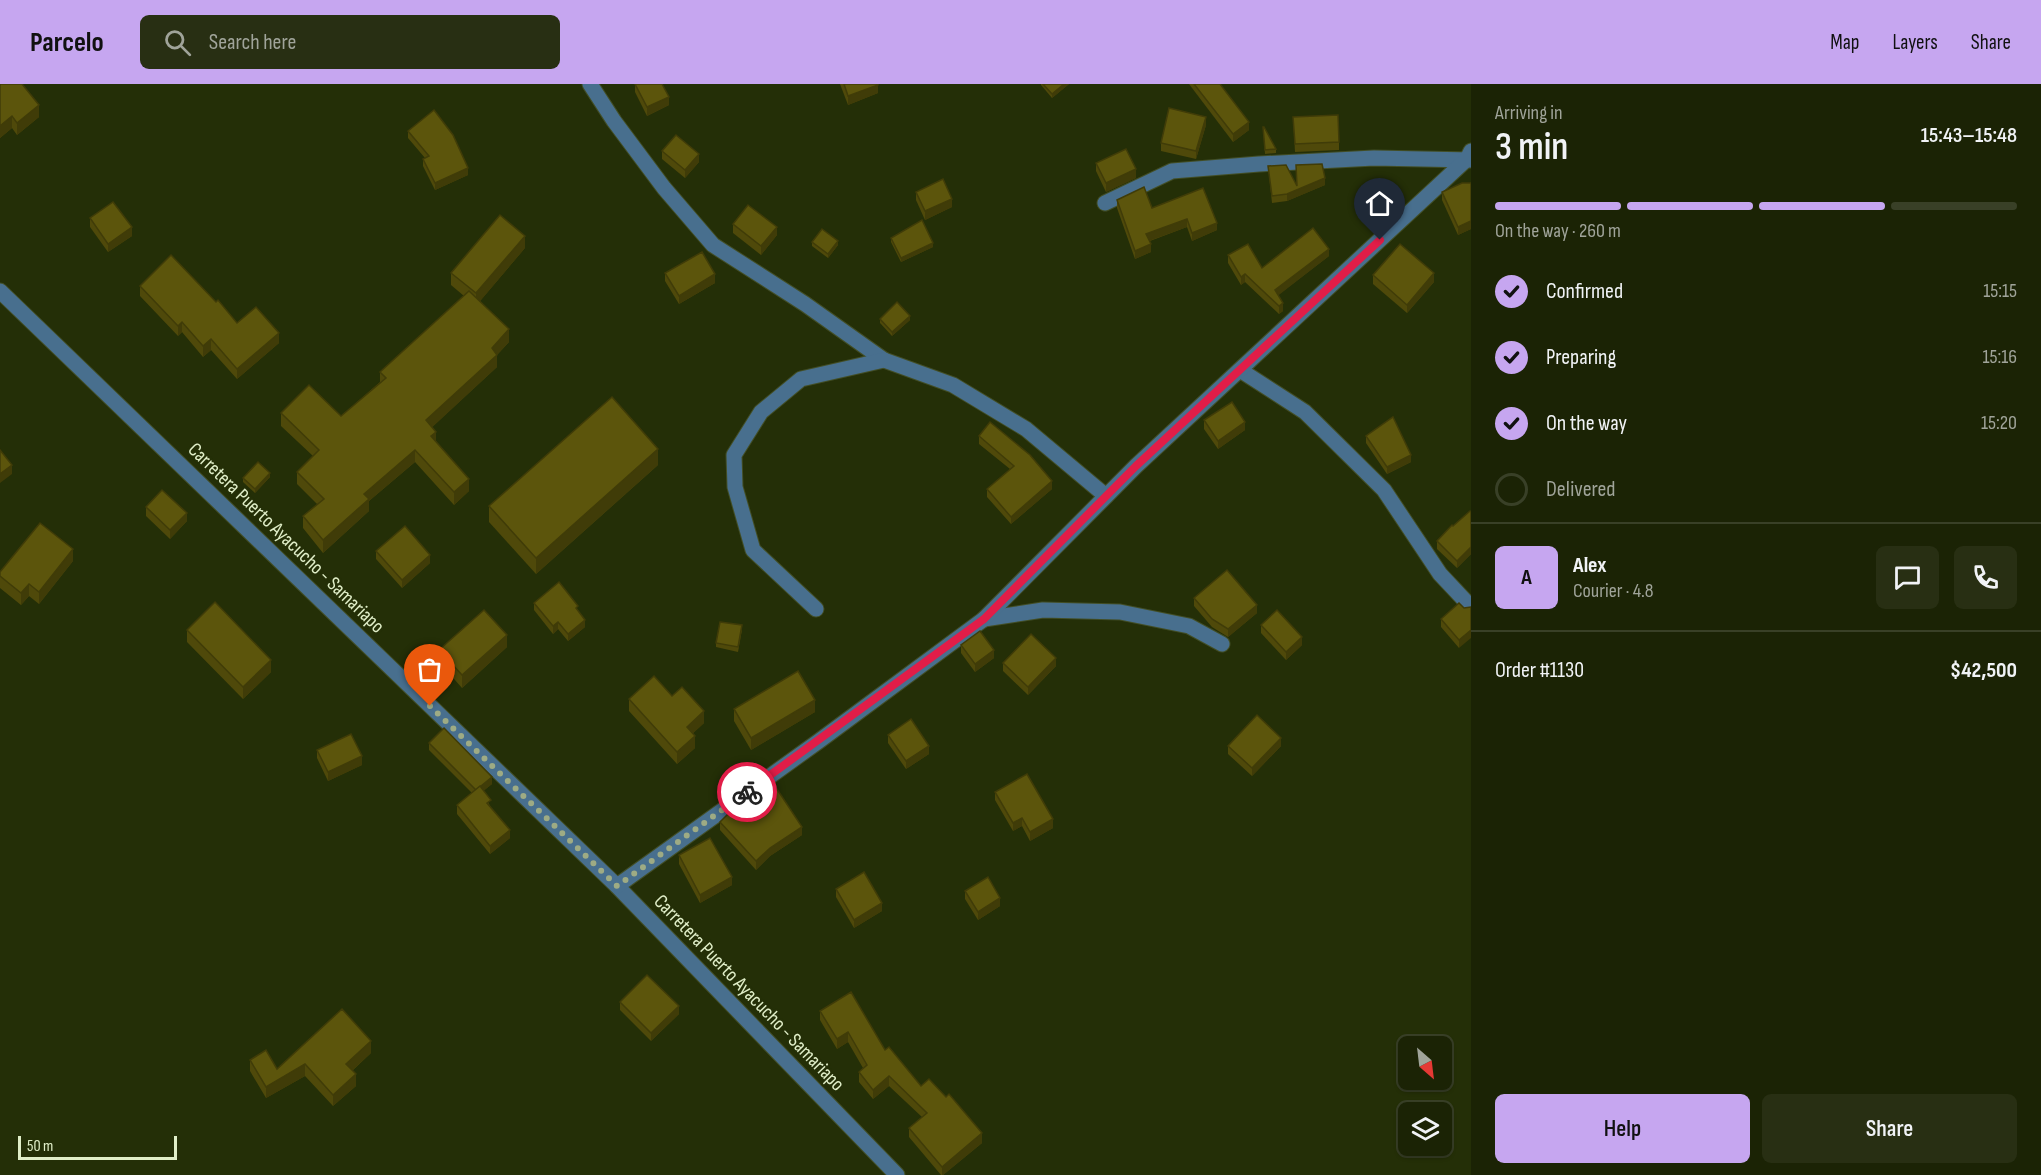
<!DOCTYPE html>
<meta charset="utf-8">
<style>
body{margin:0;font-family:"Sofia Sans Condensed",sans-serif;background:#282f13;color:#f1f3f6;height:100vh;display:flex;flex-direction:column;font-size:22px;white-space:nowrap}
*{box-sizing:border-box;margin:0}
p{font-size:20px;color:#a0a49a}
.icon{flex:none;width:33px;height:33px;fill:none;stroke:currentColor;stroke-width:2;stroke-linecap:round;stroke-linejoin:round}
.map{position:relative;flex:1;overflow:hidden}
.side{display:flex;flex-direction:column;background:#1b2305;width:570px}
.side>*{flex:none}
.needle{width:39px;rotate:152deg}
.controls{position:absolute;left:1398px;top:952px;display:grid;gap:12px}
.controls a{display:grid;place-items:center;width:54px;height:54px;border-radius:9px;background:#1b2305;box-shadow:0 2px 4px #0004,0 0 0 2px #394027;font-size:30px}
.scale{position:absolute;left:18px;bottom:15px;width:159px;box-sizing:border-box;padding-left:6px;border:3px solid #e0eec8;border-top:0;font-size:16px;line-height:21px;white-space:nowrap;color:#e0eec8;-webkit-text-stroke:4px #242f07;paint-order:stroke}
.pin{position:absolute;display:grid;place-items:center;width:51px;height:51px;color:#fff;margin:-62px -26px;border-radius:50% 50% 50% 0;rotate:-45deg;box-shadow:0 0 6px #0007}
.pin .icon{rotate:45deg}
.courier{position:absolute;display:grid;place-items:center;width:60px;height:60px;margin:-30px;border:4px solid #e11d48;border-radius:50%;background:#fff;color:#222;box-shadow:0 2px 8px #0007}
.head em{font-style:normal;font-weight:600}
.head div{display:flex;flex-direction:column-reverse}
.head{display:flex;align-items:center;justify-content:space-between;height:102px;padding:0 24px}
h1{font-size:39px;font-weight:600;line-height:45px}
.bar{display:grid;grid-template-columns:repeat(4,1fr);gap:9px 6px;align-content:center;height:72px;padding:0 24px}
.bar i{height:8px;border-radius:4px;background:#394027}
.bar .current{background:#c6a6f0}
.bar p{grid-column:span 4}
.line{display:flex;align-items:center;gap:15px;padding:0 24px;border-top:2px solid #394027}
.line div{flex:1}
.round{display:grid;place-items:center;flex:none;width:63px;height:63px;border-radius:9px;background:#282f13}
ol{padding:0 24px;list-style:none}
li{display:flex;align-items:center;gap:18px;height:66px}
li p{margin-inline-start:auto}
li .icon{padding:6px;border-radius:50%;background:#c6a6f0;color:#111;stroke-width:4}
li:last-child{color:#a0a49a}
li i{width:33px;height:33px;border:3px solid #394027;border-radius:50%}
.button{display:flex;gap:12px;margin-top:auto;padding:12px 24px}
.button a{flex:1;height:69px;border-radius:9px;background:#c6a6f0;color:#111;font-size:24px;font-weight:600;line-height:69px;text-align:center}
.button a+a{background:#282f13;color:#f1f3f6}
header{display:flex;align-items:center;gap:36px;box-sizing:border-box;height:84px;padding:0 30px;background:#c6a6f0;color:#111}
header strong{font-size:28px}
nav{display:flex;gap:33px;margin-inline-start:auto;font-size:21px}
.search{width:420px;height:54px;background:#282f13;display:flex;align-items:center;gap:15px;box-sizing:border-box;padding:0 21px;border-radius:9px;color:#a0a49a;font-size:22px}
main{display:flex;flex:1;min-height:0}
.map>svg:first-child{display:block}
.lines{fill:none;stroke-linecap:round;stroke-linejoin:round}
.minor-casing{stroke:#424e26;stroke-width:17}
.minor{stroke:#486f8e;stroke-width:15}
.wall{fill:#4f490a}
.shaded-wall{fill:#403c08}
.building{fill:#5c550c;stroke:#403c08;stroke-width:1.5}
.done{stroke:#9eab84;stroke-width:6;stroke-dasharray:0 10.8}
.route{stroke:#e11d48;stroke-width:8}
.labels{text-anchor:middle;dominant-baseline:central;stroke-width:4.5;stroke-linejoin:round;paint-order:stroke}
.street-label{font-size:20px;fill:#e0eec8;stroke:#242f07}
</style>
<header>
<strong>Parcelo</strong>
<div class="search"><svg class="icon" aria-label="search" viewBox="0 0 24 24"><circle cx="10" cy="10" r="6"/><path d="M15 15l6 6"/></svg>Search here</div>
<nav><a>Map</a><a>Layers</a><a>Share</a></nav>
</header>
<main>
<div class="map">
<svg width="1471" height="1091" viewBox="0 0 1471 1091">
<rect width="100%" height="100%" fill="#242f07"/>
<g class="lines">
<g class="minor-casing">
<g id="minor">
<polyline points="590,0 614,37 664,104 713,161 805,220 884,276"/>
<polyline points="1105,119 1172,87 1259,80 1374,74 1471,76"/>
<polyline points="0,207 617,802 897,1091"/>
<polyline points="1240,286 1305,328 1384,406 1440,490 1471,523"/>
<polyline points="816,525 753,466 735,403 734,371 761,328 801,295 884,276 953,301 1026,345 1106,412"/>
<polyline points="984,535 1043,526 1120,528 1189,542 1222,560"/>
<polyline points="617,802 819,657 984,535 1136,382 1467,75 1471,67"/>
</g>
</g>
<use href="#minor" class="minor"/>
</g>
<g class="wall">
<polygon points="0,0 39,33 17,51 12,44 0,54"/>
<polygon points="635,0 669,21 647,32 635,8"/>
<polygon points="840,0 878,0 878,9 848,21"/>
<polygon points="1041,0 1069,0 1052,14 1041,1"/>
<polygon points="1189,0 1220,0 1249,46 1233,58"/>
<polygon points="1293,33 1339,58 1339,66 1295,68"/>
<polygon points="1206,41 1196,75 1161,67 1161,59"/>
<polygon points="1263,43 1276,65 1276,69 1265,70"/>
<polygon points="408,47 468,91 435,106 423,82 423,75 425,74 408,54"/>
<polygon points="662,67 699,78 685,94 662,75"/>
<polygon points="1096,79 1136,94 1106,108 1096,87"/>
<polygon points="1268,82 1297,101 1325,101 1287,117 1272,119"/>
<polygon points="1471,99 1471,145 1458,151 1442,116 1442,108"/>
<polygon points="1203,104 1217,146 1192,157 1187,143 1150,157 1151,168 1135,175 1117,124 1117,116 1152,124"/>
<polygon points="916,108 952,123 925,136 916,116"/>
<polygon points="90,134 132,152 108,168 90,143"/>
<polygon points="733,140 777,151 761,171 733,149"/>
<polygon points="891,154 933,163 901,178 891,158"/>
<polygon points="812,158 838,161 828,174 812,162"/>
<polygon points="525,164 480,217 509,258 497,271 497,283 432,343 436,357 469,407 454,421 415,378 369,417 369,427 323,469 303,444 303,432 318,421 297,400 297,388 313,372 281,342 281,329 341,332 380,298 380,288 464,212 451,201 451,189"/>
<polygon points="1228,171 1262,184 1329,172 1278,211 1283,227 1279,230 1245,198 1241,201 1228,179"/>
<polygon points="665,189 715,199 679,220 665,197"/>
<polygon points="1373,191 1434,198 1407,229 1373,200"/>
<polygon points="140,202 237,239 279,259 237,295 211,266 203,273 182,248 178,252 140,212"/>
<polygon points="880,235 910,236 892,252 880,239"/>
<polygon points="1204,336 1245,346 1218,365 1204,345"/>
<polygon points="979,352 1052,405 1011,440 987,413 987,405 1010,385 979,360"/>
<polygon points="1366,352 1411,378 1387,390 1366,359"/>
<polygon points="658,381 536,490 489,438 489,422"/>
<polygon points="270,393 255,409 243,398 243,394"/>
<polygon points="146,423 187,437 170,455 146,432"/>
<polygon points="1471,428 1471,470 1457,484 1437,465 1437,457"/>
<polygon points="376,467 430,479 402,504 376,475"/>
<polygon points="73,477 39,520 29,512 21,521 0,504 0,488"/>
<polygon points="1194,514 1257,529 1228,553 1212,543 1194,522"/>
<polygon points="534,519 578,527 585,543 568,557 558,545 553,550 534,526"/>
<polygon points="1464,524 1459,564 1441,543 1441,535"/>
<polygon points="1261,541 1302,561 1286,576 1261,549"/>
<polygon points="187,546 271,588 243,615 187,558"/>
<polygon points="742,546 738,568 716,563 716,559"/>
<polygon points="961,561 994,574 975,588 961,569"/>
<polygon points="507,563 462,604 439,578 439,566"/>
<polygon points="1003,579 1056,582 1028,611 1003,587"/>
<polygon points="672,612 704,639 693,649 695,664 677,680 629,627 629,615"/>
<polygon points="734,625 815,628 751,666 734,637"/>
<polygon points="888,651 929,670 906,685 888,659"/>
<polygon points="429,659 492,700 483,707 491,724 510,754 490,770 457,730 457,721 472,709 429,666"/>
<polygon points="1228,662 1281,662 1252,692 1228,670"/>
<polygon points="317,666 362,681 328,697 317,674"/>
<polygon points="995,708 1053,744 1030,757 1022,742 1013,747 995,716"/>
<polygon points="720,738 802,751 770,772 756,786 720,746"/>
<polygon points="679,771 732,801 700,819 679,780"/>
<polygon points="836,805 882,827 854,844 836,813"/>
<polygon points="965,807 1000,822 978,836 965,815"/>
<polygon points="620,918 679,930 651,957 620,926"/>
<polygon points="820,927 885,966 921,1002 982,1059 943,1091 941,1091 909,1053 909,1044 922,1033 889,1002 873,1015 859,998 859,988 863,984 848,958 837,965 820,936"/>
<polygon points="371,969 352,987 356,1002 333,1022 305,992 266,1014 250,987 250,976 277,985"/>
</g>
<g class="shaded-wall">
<polygon points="1064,0 1069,0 1052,14 1052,10"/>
<polygon points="878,1 878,9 848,21 848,12"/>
<polygon points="669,13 669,21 647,32 647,23"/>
<polygon points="39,21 39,33 17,51 17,39"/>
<polygon points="12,32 12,44 0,54 0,42"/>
<polygon points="1206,33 1206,41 1196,75 1196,67"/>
<polygon points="1249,38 1249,46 1233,58 1233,50"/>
<polygon points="699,70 699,78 685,94 685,86"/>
<polygon points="468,84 468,91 435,106 435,99"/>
<polygon points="1136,85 1136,94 1106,108 1106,99"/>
<polygon points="1325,94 1325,101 1287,117 1287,110"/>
<polygon points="952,115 952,123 925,136 925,127"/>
<polygon points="1187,135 1187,143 1146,158 1146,150"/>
<polygon points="1471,137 1471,145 1458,151 1458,143"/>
<polygon points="1217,139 1217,146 1192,157 1192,149"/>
<polygon points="132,143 132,152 108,168 108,160"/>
<polygon points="777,143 777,151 761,171 761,162"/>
<polygon points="525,152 525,164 476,222 476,209"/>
<polygon points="838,157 838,161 828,174 828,170"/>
<polygon points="933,159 933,163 901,178 901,174"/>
<polygon points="1151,160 1151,168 1135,175 1135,167"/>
<polygon points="1329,165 1329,172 1275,214 1275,206"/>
<polygon points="1434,189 1434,198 1407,229 1407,221"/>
<polygon points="715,190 715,199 679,220 679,212"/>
<polygon points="1245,190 1245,198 1241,201 1241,193"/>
<polygon points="1283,219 1283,227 1279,230 1279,222"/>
<polygon points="910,232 910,236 892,252 892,248"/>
<polygon points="182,238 182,248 178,252 178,242"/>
<polygon points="509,245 509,258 497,271 497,283 426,349 426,336"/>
<polygon points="279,249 279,259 237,295 237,285"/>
<polygon points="211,255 211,266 203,273 203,262"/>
<polygon points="1245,338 1245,346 1218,365 1218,357"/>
<polygon points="436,348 436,360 431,352"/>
<polygon points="658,365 658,381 536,490 536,474"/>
<polygon points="415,366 415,378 369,417 369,427 323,469 323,456 364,410"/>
<polygon points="1411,371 1411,378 1387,390 1387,383"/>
<polygon points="12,381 12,390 0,399 0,390"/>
<polygon points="270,389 270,393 255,409 255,405"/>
<polygon points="469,395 469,407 454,421 454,408"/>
<polygon points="1052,397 1052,405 1011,440 1011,433"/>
<polygon points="187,429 187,437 170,455 170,446"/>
<polygon points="1471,463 1471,470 1457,484 1457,477"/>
<polygon points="73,465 73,477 39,520 39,508"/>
<polygon points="430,471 430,479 402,504 402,496"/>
<polygon points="29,500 29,512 21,521 21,509"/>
<polygon points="1257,521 1257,529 1228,553 1228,545"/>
<polygon points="585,536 585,543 568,557 568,550"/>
<polygon points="558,538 558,545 553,550 553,542"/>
<polygon points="1471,546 1471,554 1459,564 1459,556"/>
<polygon points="507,551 507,563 462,604 462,591"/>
<polygon points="1302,553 1302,561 1286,576 1286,568"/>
<polygon points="994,566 994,574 975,588 975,580"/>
<polygon points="1056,574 1056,582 1028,611 1028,603"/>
<polygon points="271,576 271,588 243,615 243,603"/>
<polygon points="815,616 815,628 751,666 751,654"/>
<polygon points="704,627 704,639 687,655 687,643"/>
<polygon points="695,652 695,664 677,680 677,668"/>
<polygon points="1281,654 1281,662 1252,692 1252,684"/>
<polygon points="929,662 929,670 906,685 906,677"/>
<polygon points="362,672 362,681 328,697 328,688"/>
<polygon points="492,693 492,700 476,713 476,706"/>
<polygon points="1022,734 1022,742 1013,747 1013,739"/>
<polygon points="1053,735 1053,744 1030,757 1030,748"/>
<polygon points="802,743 802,751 770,772 756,786 756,777 770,764"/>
<polygon points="510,746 510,754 490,770 490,762"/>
<polygon points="732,793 732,801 700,819 700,811"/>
<polygon points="1000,814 1000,822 978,836 978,828"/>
<polygon points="882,819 882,827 854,844 854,836"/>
<polygon points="679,922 679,930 651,957 651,949"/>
<polygon points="848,948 848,958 837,965 837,955"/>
<polygon points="371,957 371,969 346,992 346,980"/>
<polygon points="305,980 305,992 266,1014 266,1003"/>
<polygon points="356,990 356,1002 333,1022 333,1011"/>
<polygon points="889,992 889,1002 873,1015 873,1006"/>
<polygon points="982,1049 982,1059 943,1091 942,1091 942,1083"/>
</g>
<g class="building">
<polygon points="0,0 22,0 39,21 17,39 12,32 0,42"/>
<polygon points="635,0 662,0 669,13 647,23"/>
<polygon points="844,0 878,0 878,1 848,12"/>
<polygon points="1043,0 1064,0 1052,10"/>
<polygon points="1194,0 1220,0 1249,38 1233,50"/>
<polygon points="1169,24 1206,33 1196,67 1161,59"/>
<polygon points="434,26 453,51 468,84 435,99 423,75 429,72 408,47"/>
<polygon points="1338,31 1339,58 1295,60 1293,33"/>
<polygon points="1263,43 1264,43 1276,65 1265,66"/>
<polygon points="676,51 699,70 685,86 662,67"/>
<polygon points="1126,65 1136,85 1106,99 1096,79"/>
<polygon points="1322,80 1325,94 1287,110 1272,112 1268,82 1286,81 1297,102 1296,81"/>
<polygon points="943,95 952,115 925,127 916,108"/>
<polygon points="1462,99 1471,99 1471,137 1458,143 1442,108"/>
<polygon points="1144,103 1152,124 1203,104 1217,139 1192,149 1187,135 1146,150 1151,160 1135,167 1117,116"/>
<polygon points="113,118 132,143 108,160 90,134"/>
<polygon points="748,121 777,143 761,162 733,140"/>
<polygon points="500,131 525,152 476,209 451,189"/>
<polygon points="922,136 933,159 901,174 891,154"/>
<polygon points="1313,144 1329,165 1275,206 1283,219 1279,222 1245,190 1241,193 1228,171 1248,160 1262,184"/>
<polygon points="822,145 838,157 828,170 812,158"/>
<polygon points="1400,160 1434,189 1407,221 1373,191"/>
<polygon points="702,168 715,190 679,212 665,189"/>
<polygon points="171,171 216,218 218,216 237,239 256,223 279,249 237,285 211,255 203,262 182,238 178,242 140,202"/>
<polygon points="469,207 509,245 492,264 497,271 426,336 436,348 431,352 469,395 454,408 415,366 364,410 369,415 323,456 303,432 324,415 297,388 319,366 281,329 309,301 341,332 386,294 380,288"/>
<polygon points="897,218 910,232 892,248 880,235"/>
<polygon points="612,313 658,365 536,474 489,422"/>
<polygon points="1232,318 1245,338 1218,357 1204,336"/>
<polygon points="1393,333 1411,371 1387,383 1366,352"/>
<polygon points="990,338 1030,371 1052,397 1011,433 987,405 1014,382 979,352"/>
<polygon points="0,366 12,381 0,390"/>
<polygon points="258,378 270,389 255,405 243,394"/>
<polygon points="162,406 187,429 170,446 146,423"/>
<polygon points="1470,427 1471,428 1471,463 1457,477 1437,457 1452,441 1453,442"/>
<polygon points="40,439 73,465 39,508 29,500 21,509 0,492 0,488"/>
<polygon points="405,442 430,471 402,496 376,467"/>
<polygon points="1227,486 1257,521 1228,545 1212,535 1194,514"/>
<polygon points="559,498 578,522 576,524 585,536 568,550 558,538 553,542 534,519"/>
<polygon points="215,518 271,576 243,603 187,546"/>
<polygon points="1459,519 1464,524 1471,523 1471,546 1459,556 1441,535"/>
<polygon points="484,526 507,551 462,591 439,566"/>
<polygon points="1277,526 1302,553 1286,568 1261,541"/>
<polygon points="720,538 742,541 738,563 716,559"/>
<polygon points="980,547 994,566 975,580 961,561"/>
<polygon points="1031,550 1056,574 1028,603 1003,579"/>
<polygon points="798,587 815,616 751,654 734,625"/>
<polygon points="654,592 672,612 682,603 704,627 687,643 695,652 677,668 629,615"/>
<polygon points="1257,631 1281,654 1252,684 1228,662"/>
<polygon points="911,635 929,662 906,677 888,651"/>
<polygon points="444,644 492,693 476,706 429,659"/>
<polygon points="351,650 362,672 328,688 317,666"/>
<polygon points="1027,690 1053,735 1030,748 1022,734 1013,739 995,708"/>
<polygon points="771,696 802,743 770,764 756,777 720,738 742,716"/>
<polygon points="480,702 491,716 487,719 510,746 490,762 457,721"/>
<polygon points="710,754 732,793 700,811 679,771"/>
<polygon points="864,788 882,819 854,836 836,805"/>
<polygon points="988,793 1000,814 978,828 965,807"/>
<polygon points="647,891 679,922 651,949 620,918"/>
<polygon points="851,908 885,966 889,963 921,1002 929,995 946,1013 949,1010 982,1049 942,1083 909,1044 927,1029 889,992 873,1006 859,988 867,981 848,948 837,955 820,927"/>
<polygon points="342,925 371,957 346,980 356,990 333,1011 305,980 266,1003 250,976 266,966 277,985"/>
</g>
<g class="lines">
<polyline class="done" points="430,622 617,802 747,708"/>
<polyline class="route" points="747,708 984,535 1136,382 1380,156"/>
</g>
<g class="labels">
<g class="street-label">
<text transform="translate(286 454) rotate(44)">Carretera Puerto Ayacucho - Samariapo</text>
<text transform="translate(749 909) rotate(46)">Carretera Puerto Ayacucho - Samariapo</text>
</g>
</g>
</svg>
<div class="controls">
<a><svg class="needle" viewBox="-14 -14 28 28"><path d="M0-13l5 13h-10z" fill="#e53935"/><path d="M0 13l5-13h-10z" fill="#a0a49a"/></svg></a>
<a><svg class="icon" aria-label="layers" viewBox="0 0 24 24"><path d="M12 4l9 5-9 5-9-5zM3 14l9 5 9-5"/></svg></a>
</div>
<div class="scale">50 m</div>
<div class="pin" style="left:430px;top:622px;background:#ea580c"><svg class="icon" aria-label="bag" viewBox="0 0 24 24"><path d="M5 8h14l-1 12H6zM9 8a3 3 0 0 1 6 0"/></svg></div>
<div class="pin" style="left:1380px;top:156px;background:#1f2937"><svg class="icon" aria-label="home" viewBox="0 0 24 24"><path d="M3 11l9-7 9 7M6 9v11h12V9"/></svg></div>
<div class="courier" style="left:747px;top:708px"><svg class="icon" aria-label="bike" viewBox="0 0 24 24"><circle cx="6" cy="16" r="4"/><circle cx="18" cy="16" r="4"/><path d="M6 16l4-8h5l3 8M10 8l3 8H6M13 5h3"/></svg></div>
</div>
<section class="side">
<div class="head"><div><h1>3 min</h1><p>Arriving in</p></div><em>15:43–15:48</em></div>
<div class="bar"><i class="current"></i><i class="current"></i><i class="current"></i><i></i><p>On the way · 260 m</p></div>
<ol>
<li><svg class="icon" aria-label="check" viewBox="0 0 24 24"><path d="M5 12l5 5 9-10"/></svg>Confirmed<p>15:15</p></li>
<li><svg class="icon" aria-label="check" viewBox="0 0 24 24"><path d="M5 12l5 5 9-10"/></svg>Preparing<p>15:16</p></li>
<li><svg class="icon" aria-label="check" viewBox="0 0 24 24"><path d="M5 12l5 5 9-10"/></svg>On the way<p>15:20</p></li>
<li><i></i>Delivered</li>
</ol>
<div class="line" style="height:108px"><b class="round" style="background:#c6a6f0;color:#111">A</b><div><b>Alex</b><p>Courier · 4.8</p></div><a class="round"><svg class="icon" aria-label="chat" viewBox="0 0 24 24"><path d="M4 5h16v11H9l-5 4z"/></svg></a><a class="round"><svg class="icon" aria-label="phone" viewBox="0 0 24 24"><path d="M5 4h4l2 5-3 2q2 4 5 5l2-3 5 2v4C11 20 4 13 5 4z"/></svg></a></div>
<div class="line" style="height:78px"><div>Order #1130</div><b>$42,500</b></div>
<div class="button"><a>Help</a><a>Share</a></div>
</section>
</main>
